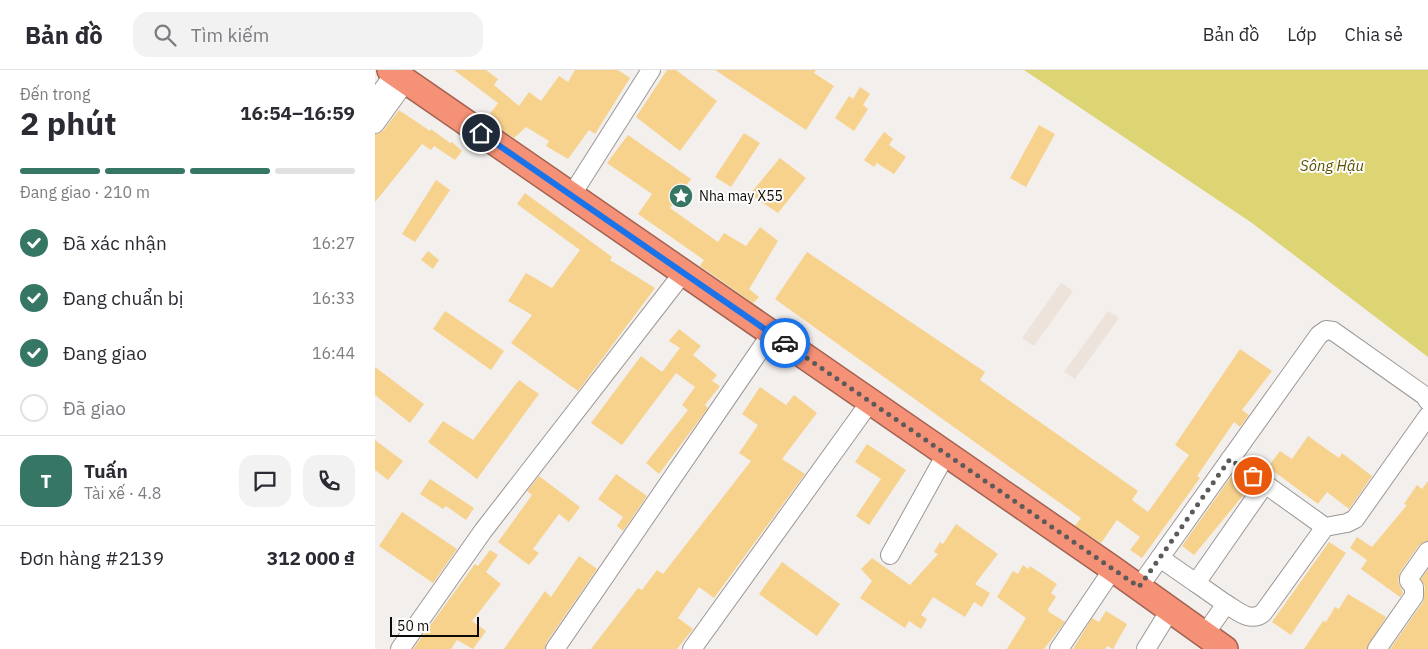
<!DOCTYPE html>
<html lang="vi">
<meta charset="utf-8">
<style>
body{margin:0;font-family:"IBM Plex Sans",sans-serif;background:#f2f2f3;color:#2b2b33;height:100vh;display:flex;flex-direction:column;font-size:19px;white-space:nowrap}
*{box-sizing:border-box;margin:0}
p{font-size:16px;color:#7c7c81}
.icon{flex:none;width:28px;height:28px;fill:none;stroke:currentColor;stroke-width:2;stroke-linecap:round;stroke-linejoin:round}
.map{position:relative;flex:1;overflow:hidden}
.details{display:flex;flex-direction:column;background:#fff;width:375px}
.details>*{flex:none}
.scale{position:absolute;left:15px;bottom:12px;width:89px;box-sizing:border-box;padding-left:5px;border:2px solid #0c0b0a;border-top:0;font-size:14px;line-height:18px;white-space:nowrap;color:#0c0b0a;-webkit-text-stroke:4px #fffdfc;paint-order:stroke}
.pin{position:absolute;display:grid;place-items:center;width:42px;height:42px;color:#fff;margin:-21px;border:2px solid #fff;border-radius:50%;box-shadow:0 1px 5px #0007}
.courier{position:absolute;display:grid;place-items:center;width:50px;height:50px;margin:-25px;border:4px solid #1a73e8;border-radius:50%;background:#fff;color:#222;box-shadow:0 1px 6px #0007}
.headline em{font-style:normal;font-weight:700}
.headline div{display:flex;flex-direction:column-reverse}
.headline{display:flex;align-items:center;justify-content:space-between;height:85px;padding:0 20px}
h1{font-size:32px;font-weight:700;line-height:38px}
.bar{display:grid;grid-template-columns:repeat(4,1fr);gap:8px 5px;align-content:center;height:60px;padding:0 20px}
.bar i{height:6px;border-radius:4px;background:#e1e1e2}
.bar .selected{background:#367665}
.bar p{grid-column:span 4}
.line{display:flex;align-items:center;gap:12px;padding:0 20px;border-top:1px solid #e1e1e2}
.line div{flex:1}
.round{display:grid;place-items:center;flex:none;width:52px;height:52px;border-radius:15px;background:#f2f2f3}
ol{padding:0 20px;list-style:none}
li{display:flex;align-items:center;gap:15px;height:55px}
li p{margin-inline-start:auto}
li .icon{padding:5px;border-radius:50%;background:#367665;color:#fff;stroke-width:4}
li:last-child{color:#7c7c81}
li i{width:28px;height:28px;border:2px solid #e1e1e2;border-radius:50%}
header{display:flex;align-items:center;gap:30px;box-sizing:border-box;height:70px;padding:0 25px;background:#fff;border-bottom:1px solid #e1e1e2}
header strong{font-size:24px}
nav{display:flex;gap:28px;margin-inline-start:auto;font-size:18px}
.search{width:350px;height:45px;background:#f2f2f3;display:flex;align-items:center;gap:12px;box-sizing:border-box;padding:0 18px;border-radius:15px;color:#7c7c81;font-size:19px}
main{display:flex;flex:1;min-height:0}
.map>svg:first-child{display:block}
.built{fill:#ede3db}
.water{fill:#ddd574}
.building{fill:#f7d28d}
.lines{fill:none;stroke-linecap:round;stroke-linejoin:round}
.minor-casing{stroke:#9c9896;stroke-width:20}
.highway-casing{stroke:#a36250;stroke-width:28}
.minor{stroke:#fff;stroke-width:18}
.highway{stroke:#f59176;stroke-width:25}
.done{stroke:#5d5b59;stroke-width:5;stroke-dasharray:0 9}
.route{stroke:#1a73e8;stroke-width:6}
.labels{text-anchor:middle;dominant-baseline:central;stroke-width:4;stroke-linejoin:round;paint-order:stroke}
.poi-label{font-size:14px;fill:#0c0b0a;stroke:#fffdfc;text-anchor:start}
.water-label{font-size:15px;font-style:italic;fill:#575101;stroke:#fffdfc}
</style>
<header>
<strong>Bản đồ</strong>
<div class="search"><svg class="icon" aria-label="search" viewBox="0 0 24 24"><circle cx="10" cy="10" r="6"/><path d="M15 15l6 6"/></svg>Tìm kiếm</div>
<nav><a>Bản đồ</a><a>Lớp</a><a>Chia sẻ</a></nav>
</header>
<main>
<section class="details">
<div class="headline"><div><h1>2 phút</h1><p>Đến trong</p></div><em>16:54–16:59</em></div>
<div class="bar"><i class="selected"></i><i class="selected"></i><i class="selected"></i><i></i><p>Đang giao · 210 m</p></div>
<ol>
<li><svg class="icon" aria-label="check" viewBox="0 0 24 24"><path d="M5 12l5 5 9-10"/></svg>Đã xác nhận<p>16:27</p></li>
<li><svg class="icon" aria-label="check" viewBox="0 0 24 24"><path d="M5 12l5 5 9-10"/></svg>Đang chuẩn bị<p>16:33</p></li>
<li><svg class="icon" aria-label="check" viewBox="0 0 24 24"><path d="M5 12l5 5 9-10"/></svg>Đang giao<p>16:44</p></li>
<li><i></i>Đã giao</li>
</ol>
<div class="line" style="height:90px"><b class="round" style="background:#367665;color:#fff">T</b><div><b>Tuấn</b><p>Tài xế · 4.8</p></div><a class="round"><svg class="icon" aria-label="chat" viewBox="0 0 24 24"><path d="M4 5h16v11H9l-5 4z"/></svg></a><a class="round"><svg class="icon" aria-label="phone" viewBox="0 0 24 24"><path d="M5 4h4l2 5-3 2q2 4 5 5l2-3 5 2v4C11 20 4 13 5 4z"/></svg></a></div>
<div class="line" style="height:65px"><div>Đơn hàng #2139</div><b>312 000 ₫</b></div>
</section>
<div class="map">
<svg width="1053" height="579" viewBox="0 0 1053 579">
<rect width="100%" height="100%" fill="#f3efed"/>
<g class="built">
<polygon points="686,213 698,221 659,276 647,268"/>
<polygon points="733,241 744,248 700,309 689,302"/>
</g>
<polygon class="water" points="649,0 1053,0 1053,287 877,153"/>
<g class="building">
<polygon points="79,0 111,0 123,9 119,15 144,36 154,22 166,31 184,6 193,12 200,0 243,0 255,8 220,64 214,60 193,89 171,76 174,71 151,57 139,68 111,49 123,33"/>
<polygon points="292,0 301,0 342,31 305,81 261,47"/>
<polygon points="340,0 441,0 439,3 459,16 431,60"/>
<polygon points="485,17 495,24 488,35 493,39 479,61 460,48 474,26 478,29"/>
<polygon points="24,40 55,61 56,59 75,73 77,72 87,81 80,90 59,76 56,80 47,74 0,132 0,64 8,61"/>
<polygon points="664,55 680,64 651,117 635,108"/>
<polygon points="509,62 518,69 514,75 531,87 519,104 502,93 499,97 489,90"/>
<polygon points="369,63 385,73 356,117 340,107"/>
<polygon points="253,65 316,109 295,138 343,172 349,163 371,176 385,157 403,171 374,219 384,227 378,233 325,196 329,190 263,144 277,124 232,93"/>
<polygon points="405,88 431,108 403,143 375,124"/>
<polygon points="61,110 75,120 40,172 27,164"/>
<polygon points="150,123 237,187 235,190 280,218 203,321 136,273 157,245 133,231 151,203 177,218 205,180 142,134"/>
<polygon points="53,181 64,190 58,199 46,190"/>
<polygon points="432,182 610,302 605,310 763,421 757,430 773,442 814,385 800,375 865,279 897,301 867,340 874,345 865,357 859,352 822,406 825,408 767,488 755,480 765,467 742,450 726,473 700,456 706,448 400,229"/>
<polygon points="70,241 129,281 116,300 58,259"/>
<polygon points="304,259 326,276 318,285 342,305 337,311 345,316 330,335 333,338 284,404 271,393 313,340 307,335 320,317 301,303 247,375 216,353 266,286 287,302 305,278 294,271"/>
<polygon points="0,297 49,334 35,353 0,325"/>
<polygon points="144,310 164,324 102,409 53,372 68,351 98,370"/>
<polygon points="385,317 411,335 419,325 442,343 407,389 430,404 339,528 324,517 303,548 318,559 302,579 216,579 263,518 267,520 282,500 288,504 376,391 364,383 383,355 367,344"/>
<polygon points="933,366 964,388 967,383 997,406 974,439 952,422 943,434 893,397 905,381 917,389"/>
<polygon points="0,370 28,391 13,410 0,400"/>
<polygon points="492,374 531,400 494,455 481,446 506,409 480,392"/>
<polygon points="241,404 272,426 248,461 242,456 248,447 223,429"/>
<polygon points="858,404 875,417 819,485 807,476"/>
<polygon points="164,406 205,437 194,452 184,444 158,479 164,483 154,495 123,472 157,425 152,421"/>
<polygon points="55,409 99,438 91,450 71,436 68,439 45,424"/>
<polygon points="1053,411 1053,471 1044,475 1025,502 1023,511 1028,523 1025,527 986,499 992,490 975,478 982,467 997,477 1032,435 1029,434 1042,415 1047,419"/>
<polygon points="27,442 82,479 58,513 4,476"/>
<polygon points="581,454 623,484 600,514 615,523 607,537 599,532 590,547 558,527 546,545 552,549 546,559 534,551 530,558 485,528 497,511 486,499 497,488 535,515 563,484 559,482 565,472 568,474"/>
<polygon points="954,472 971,483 916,565 897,552"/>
<polygon points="115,480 123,485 111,502 126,514 97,551 111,561 98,579 82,570 76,579 38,579 100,494 103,496"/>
<polygon points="204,486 222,499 171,573 170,579 129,579 170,521 176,527"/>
<polygon points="407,492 465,534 442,566 384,524"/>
<polygon points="648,495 653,499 655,496 682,514 676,523 681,527 673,539 674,542 690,552 669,579 632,579 651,548 622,527 638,501 643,504"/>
<polygon points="1053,499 1053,579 1015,579 1048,532 1050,517 1046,509"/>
<polygon points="973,524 1011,547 992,579 929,579 948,551 951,552 960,537 964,539"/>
<polygon points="731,541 752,554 738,579 732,576 730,579 698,579 717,548 724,552"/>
</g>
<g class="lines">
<g class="minor-casing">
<g id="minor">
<polyline points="0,30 20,3"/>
<polyline points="0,54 31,11"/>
<polyline points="196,126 276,0"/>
<polyline points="855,389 950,457"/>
<polyline points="515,485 571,384"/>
<polyline points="785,488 821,513"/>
<polyline points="764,517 944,265 951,260 958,261 1050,326 1053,331"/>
<polyline points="851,534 821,513 890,414"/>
<path d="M 830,564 L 851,534 C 863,541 875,553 888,543 L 950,457 L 972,453 L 980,449 L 1053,346"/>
<polyline points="25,579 108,461 308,203"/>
<polyline points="180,579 396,264"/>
<polyline points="317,579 495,332"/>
<polyline points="684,579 738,499"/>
<polyline points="771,579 795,540"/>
<polyline points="1002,579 1039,526 1039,517 1034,511 1034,508 1053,481"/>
</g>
</g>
<g class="highway-casing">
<polyline id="highway" points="15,0 738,499 850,579"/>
</g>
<use href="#minor" class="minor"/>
<use href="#highway" class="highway"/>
</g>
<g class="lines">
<polyline class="done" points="410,273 764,517 855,389 878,406"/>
<polyline class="route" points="106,63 410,273"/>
</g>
<defs>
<g id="sight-disc" transform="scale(1.25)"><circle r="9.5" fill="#367665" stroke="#fffdfc"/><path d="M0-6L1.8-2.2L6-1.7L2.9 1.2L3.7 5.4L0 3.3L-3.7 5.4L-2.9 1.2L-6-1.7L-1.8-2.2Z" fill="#fff"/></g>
</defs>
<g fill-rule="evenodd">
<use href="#sight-disc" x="306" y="126"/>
</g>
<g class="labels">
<g class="poi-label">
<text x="324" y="126">Nha may X55</text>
</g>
<g class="water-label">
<text x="957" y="95">Sông Hậu</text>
</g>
</g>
</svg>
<div class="scale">50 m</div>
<div class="pin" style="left:878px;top:406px;background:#ea580c"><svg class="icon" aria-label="bag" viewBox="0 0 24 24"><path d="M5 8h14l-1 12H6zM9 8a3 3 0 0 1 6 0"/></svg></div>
<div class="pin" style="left:106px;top:63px;background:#1f2937"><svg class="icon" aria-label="home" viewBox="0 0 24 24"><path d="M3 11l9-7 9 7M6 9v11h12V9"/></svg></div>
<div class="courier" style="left:410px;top:273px"><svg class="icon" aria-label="car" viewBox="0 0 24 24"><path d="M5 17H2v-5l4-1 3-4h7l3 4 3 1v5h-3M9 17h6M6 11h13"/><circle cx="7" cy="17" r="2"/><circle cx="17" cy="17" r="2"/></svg></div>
</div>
</main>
